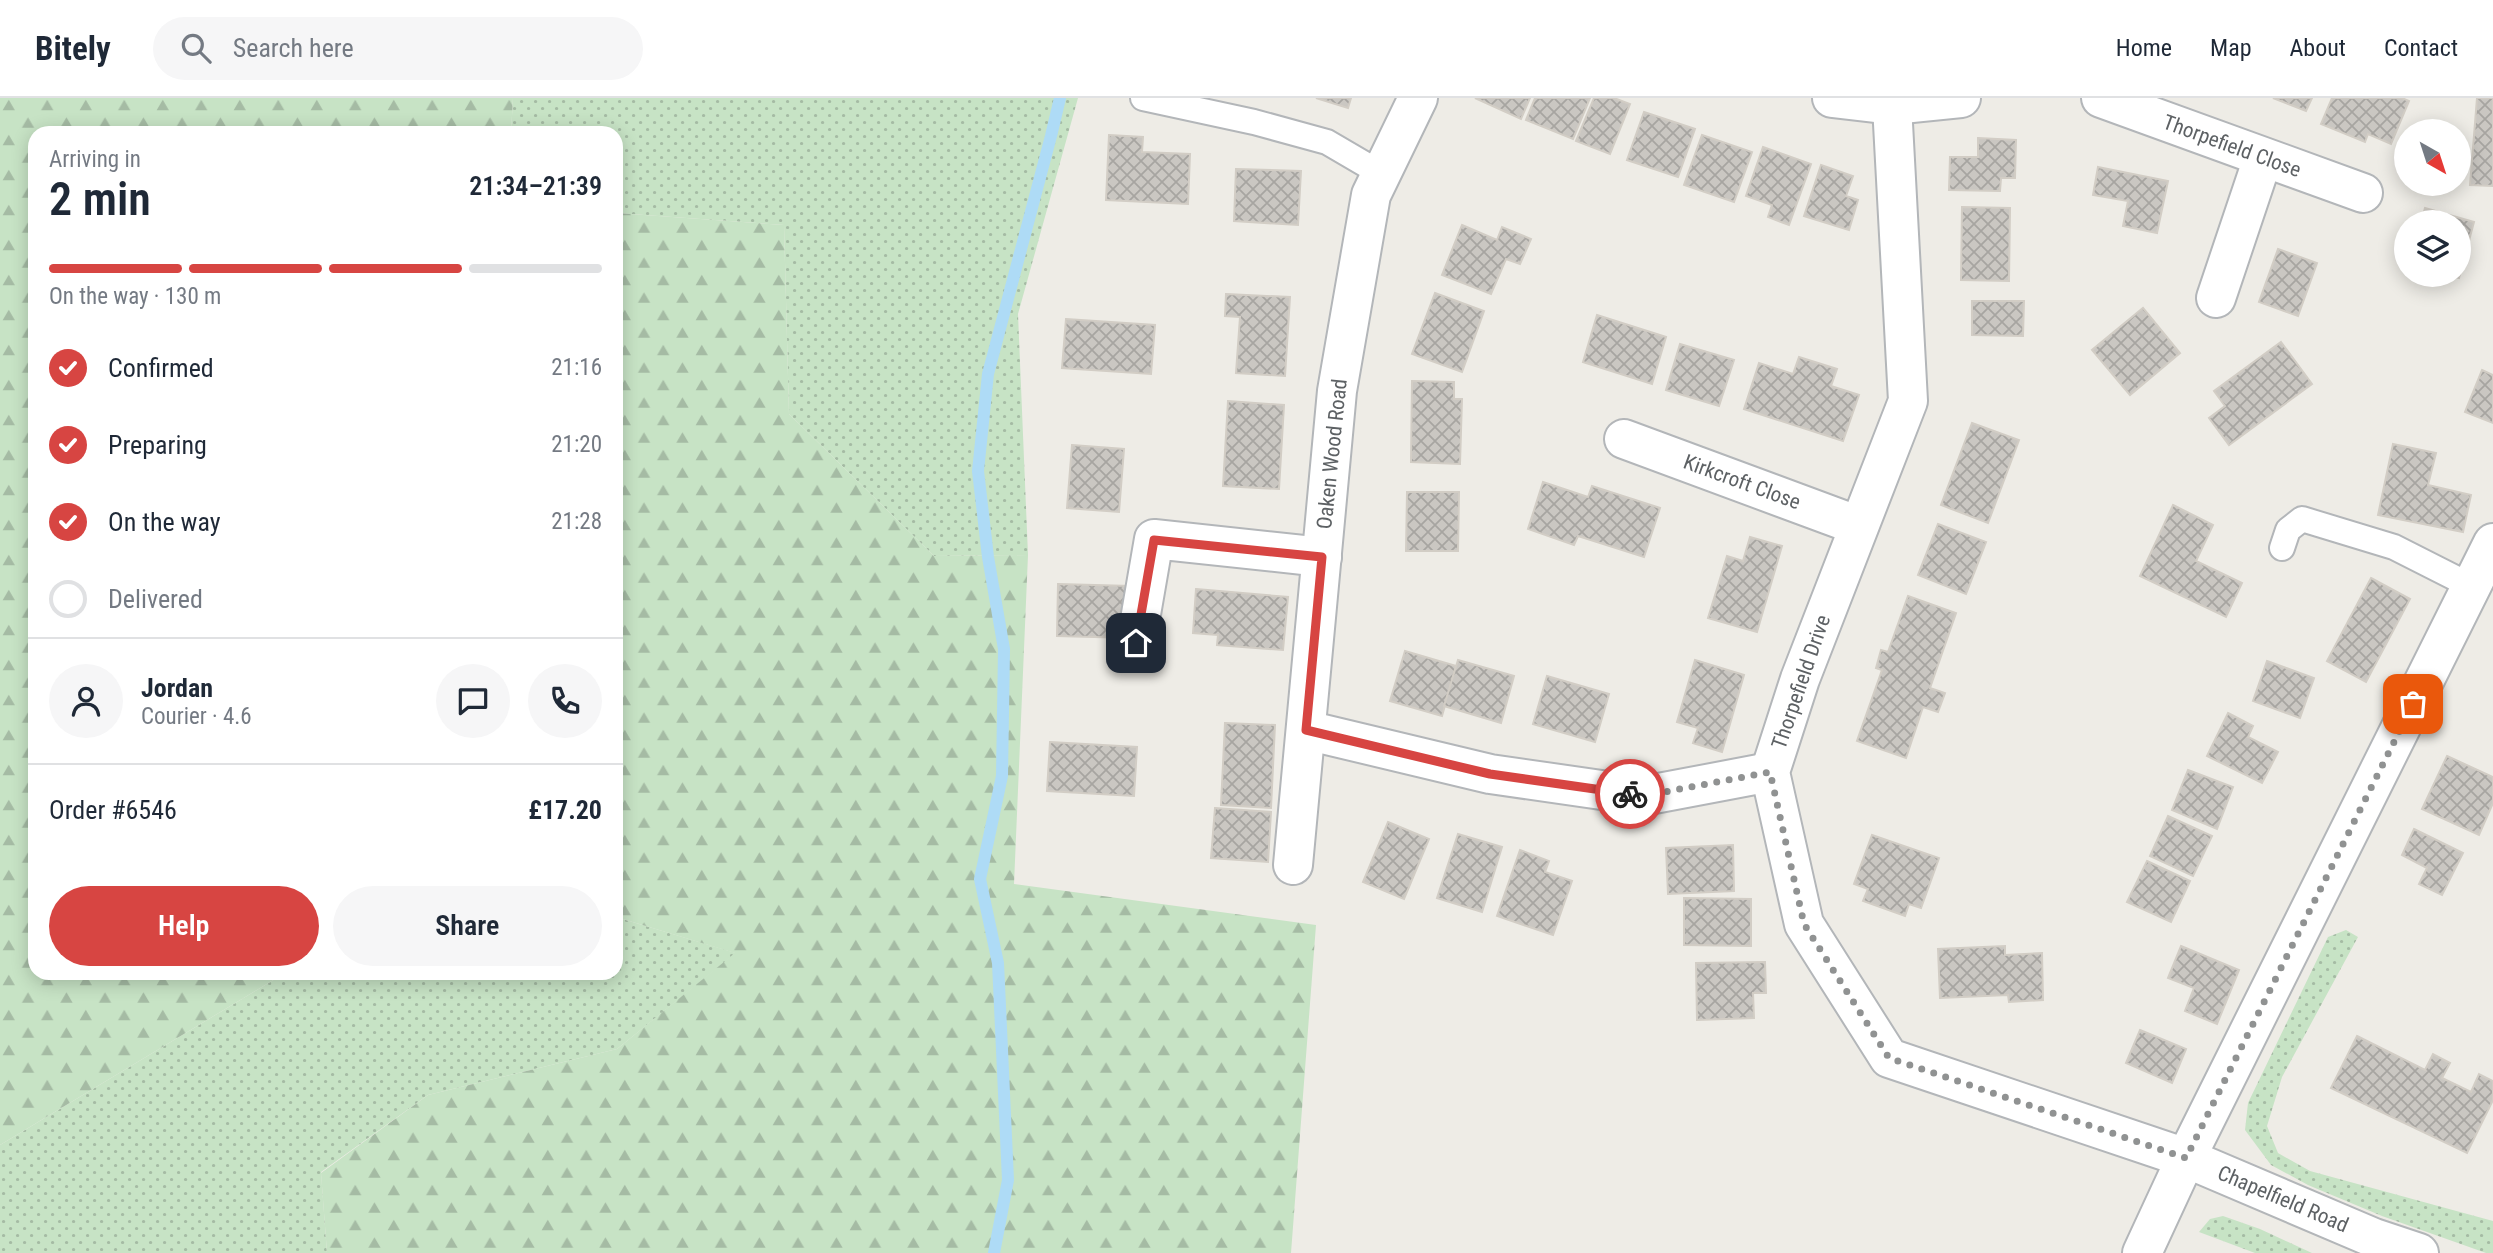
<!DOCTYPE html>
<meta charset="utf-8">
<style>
body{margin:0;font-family:"Roboto Condensed",sans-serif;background:#f6f6f7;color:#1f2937;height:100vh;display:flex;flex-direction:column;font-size:26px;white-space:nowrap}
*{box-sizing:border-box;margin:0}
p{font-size:23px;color:#747a83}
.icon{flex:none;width:38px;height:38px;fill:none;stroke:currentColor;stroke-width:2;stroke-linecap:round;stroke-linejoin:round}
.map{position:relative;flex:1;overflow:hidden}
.drawer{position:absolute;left:28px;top:28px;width:595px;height:854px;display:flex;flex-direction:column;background:#fff;border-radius:21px;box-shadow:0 4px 18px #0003}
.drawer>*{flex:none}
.needle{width:46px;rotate:141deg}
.buttons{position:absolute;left:2394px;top:21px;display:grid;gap:14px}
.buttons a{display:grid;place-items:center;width:77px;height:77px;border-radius:50%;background:#fff;box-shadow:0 4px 18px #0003;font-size:35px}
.pin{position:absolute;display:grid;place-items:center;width:60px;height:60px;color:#fff;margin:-30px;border-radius:14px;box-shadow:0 4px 10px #0006}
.courier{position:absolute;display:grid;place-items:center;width:70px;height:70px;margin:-35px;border:5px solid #d74542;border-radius:50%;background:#fff;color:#222;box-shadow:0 2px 9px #0007}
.overview em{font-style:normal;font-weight:600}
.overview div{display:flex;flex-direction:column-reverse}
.overview{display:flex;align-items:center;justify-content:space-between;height:119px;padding:0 21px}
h1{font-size:46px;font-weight:600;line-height:52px}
.bar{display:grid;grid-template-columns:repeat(4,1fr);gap:10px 7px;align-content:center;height:84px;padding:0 21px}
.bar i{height:9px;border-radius:5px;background:#e0e1e3}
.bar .selected{background:#d74542}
.bar p{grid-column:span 4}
.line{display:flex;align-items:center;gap:18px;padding:0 21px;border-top:2px solid #e0e1e3}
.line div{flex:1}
.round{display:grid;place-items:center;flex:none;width:74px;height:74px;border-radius:37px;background:#f6f6f7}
ol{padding:0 21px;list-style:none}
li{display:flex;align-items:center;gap:21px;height:77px}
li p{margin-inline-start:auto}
li .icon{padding:7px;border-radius:50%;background:#d74542;color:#fff;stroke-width:4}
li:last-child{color:#747a83}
li i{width:38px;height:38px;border:4px solid #e0e1e3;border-radius:50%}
.button{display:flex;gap:14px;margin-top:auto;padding:14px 21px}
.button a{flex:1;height:80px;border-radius:42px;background:#d74542;color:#fff;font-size:28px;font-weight:600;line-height:80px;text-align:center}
.button a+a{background:#f6f6f7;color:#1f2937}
header{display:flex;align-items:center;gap:42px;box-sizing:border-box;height:98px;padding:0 35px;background:#fff;border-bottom:2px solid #e0e1e3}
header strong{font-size:33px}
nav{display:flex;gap:38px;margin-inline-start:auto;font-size:24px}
.search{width:490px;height:63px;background:#f6f6f7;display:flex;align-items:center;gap:18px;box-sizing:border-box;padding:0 24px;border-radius:38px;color:#747a83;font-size:26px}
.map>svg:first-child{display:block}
.grass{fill:url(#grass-dots)}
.forest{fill:url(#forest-firs)}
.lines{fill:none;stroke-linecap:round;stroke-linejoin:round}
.stream{stroke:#aedbf6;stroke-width:12}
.building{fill:url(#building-cross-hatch);stroke:#d2cdc5;stroke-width:2}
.service-casing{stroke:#b3b6b9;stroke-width:28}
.minor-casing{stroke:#b3b6b9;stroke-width:42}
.tertiary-casing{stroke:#b3b6b9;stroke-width:42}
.service{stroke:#fff;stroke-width:24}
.minor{stroke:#fff;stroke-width:38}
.tertiary{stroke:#fff;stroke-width:38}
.done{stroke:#909292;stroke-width:7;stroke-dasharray:0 12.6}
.route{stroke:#d74542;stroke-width:9}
.labels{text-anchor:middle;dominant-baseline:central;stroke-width:7;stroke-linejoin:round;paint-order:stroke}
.street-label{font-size:21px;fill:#5d6164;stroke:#fff}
</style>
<header>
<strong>Bitely</strong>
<div class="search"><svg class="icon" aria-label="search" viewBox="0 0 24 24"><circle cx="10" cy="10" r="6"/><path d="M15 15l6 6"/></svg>Search here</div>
<nav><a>Home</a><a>Map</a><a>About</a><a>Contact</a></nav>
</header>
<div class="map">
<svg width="2493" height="1155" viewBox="0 0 2493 1155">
<defs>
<pattern id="grass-dots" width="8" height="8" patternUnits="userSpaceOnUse" patternTransform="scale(1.75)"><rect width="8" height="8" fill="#c7e3c5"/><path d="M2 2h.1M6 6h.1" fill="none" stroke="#a5bba4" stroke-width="1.8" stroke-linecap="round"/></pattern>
<pattern id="forest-firs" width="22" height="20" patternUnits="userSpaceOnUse" patternTransform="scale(1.75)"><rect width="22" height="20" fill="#c7e3c5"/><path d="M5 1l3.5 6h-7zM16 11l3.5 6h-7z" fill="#a5bba4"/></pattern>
<pattern id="building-cross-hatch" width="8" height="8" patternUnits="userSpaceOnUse" patternTransform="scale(1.75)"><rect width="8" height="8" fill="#cac7c2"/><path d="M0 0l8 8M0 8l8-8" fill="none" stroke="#a7a5a1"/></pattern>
</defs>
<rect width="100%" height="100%" fill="#eeece6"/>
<g class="grass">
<polygon points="513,0 1078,0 1018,216 1028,457 934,458 789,316 784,127 616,115 616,35 511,35"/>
<polygon points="616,819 736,855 617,951 428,997 321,1074 327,1155 0,1155 0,1047 285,875 616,875"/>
<polygon points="2346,832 2358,839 2282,979 2267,1028 2278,1055 2310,1073 2493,1123 2493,1155 2486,1155 2382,1118 2308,1087 2271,1067 2245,1032 2248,1005 2328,839"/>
<polygon points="2223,1118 2260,1131 2312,1155 2255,1155 2199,1134 2210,1121"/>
</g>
<g class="forest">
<polygon points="0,0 513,0 511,35 35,35 35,875 285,875 0,1047"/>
<polygon points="616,115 784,127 789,316 934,458 1028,457 1014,786 1316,827 1291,1155 327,1155 321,1075 428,997 617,951 735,855 616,819"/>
</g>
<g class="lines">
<polyline class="stream" points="994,1155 1008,1082 998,865 980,781 1002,678 1004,551 988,459 978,373 988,276 1051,38 1060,0"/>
</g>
<g class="building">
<polygon points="1316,0 1351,0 1348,10"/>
<polygon points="1475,0 1530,0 1521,21"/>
<polygon points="1535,0 1590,0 1573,41 1526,22"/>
<polygon points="1594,0 1614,0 1630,6 1610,56 1576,43"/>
<polygon points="2273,0 2312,0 2306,13"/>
<polygon points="2332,0 2402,0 2409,3 2391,46 2368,36 2365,44 2321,26"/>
<polygon points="2477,0 2493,0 2493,88 2470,87"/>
<polygon points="1644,14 1695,31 1678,79 1627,62"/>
<polygon points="1109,37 1143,39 1142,54 1190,56 1188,106 1106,102"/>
<polygon points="1702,37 1752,54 1734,104 1684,87"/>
<polygon points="1978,40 2016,42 2015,80 2001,80 2000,93 1949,92 1950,59 1978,59"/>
<polygon points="1763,49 1811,66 1789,127 1768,119 1772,107 1746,98"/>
<polygon points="1821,67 1853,78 1846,98 1858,102 1849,132 1804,118"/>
<polygon points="2098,69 2168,83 2157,135 2123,128 2128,103 2093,97"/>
<polygon points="1236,71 1301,73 1298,127 1234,123"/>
<polygon points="1962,109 2010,110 2009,183 1961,182"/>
<polygon points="2425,110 2474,124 2459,180 2448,177 2459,177 2459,124 2421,124"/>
<polygon points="1462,127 1497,142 1502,129 1531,141 1520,166 1506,161 1491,196 1442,177"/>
<polygon points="2278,151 2317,165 2298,218 2259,204"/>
<polygon points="1435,195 1484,213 1462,274 1412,256"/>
<polygon points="1226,196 1290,199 1285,278 1236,275 1240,219 1225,218"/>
<polygon points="1972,203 2024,203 2023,238 1972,237"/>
<polygon points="2143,210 2180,255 2130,297 2092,252"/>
<polygon points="1597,217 1666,239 1652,286 1583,264"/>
<polygon points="1066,221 1155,227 1151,276 1062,270"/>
<polygon points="2281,244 2312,286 2229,347 2209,320 2225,308 2214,293"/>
<polygon points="1680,246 1734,262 1719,308 1666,292"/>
<polygon points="1799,259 1837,271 1831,288 1859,297 1843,343 1744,311 1759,265 1793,276"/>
<polygon points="2482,272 2493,277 2493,325 2465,314"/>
<polygon points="1412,283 1454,284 1454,301 1462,301 1460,366 1411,364"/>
<polygon points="1228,303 1284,307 1279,391 1223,388"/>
<polygon points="1972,325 2019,342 1988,425 1941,407"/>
<polygon points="2393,346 2436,355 2428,387 2471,397 2463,434 2378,417"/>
<polygon points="1072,347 1124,351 1119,414 1067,410"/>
<polygon points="1543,384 1588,399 1592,388 1660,410 1644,459 1578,438 1574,447 1528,431"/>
<polygon points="1407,394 1459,394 1458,453 1406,453"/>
<polygon points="2173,407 2213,427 2196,463 2242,485 2226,519 2140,478"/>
<polygon points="1938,426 1986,444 1966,496 1918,477"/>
<polygon points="1750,439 1782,448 1757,534 1708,520 1727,458 1743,463"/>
<polygon points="2371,480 2410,501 2366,584 2327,563"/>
<polygon points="1058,486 1131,488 1130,540 1057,538"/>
<polygon points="1196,491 1288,499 1283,552 1217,547 1218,537 1193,535"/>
<polygon points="1908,498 1956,515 1930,590 1945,595 1938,614 1923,609 1906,660 1857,643 1882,572 1876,570 1881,552 1888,554"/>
<polygon points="1405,553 1456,568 1442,618 1390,603"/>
<polygon points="1458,562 1514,578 1501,625 1444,608"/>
<polygon points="1695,562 1744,577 1722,654 1693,645 1698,630 1677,624"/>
<polygon points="2267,563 2314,580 2300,620 2253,603"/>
<polygon points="1547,578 1609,596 1595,644 1533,626"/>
<polygon points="2228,615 2253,628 2248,639 2278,654 2262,685 2207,658"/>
<polygon points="1225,625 1275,627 1271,710 1221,707"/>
<polygon points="1050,644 1137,649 1134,698 1047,693"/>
<polygon points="2447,658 2493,679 2493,705 2479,737 2422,711"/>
<polygon points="2188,672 2233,689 2217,731 2172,712"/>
<polygon points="1215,710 1271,714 1268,764 1211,760"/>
<polygon points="2168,718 2212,738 2193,778 2150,758"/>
<polygon points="1388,724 1429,741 1404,801 1363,784"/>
<polygon points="2414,731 2463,755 2442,797 2419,786 2427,770 2402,757"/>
<polygon points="1458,736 1502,749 1482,814 1437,800"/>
<polygon points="1872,737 1939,760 1921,810 1909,806 1905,818 1863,803 1868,791 1854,786"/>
<polygon points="1733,747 1734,793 1668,796 1666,750"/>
<polygon points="1520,752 1549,763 1545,774 1572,783 1553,837 1497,818"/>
<polygon points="2147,763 2190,783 2171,824 2127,804"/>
<polygon points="1684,800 1751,801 1751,848 1684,847"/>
<polygon points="2005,848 2005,857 2042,855 2043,902 2009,904 2008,897 1940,900 1938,851"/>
<polygon points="2181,848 2239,872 2217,926 2185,913 2194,890 2168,880"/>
<polygon points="1765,864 1766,895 1753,895 1754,920 1697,922 1696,865"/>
<polygon points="2140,932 2186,951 2172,985 2126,965"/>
<polygon points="2357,938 2425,972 2433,956 2450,965 2442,980 2471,994 2479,976 2493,983 2493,1002 2467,1055 2331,990"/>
</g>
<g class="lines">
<g class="service-casing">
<g id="service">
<polyline points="1143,0 1254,24 1327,44 1380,75"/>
<polyline points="2282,450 2288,432 2302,421 2394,449 2471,488"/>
</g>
</g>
<g class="minor-casing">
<g id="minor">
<polyline points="1832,0 1892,7 1961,0"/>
<polyline points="2101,0 2363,95"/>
<polyline points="1892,7 1908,303 1800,581 1770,674 1804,826 1889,960 2186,1060"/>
<polyline points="2216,200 2263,60"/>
<polyline points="1624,341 1859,428"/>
<polyline points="1136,545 1154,441 1322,459"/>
<polyline points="1306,632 1490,676 1643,698 1770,674"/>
<polyline points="1293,767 1337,293 1371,97 1418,0"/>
</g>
</g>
<g class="tertiary-casing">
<g id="tertiary">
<polyline points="2186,1060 2374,1140 2419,1155"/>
<polyline points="2142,1155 2186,1060 2493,445"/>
</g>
</g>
<use href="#service" class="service"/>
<use href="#minor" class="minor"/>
<use href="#tertiary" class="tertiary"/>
</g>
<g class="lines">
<polyline class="done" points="1630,696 1643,698 1770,674 1804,826 1889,960 2186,1060 2413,606"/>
<polyline class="route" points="1136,545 1154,442 1322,459 1306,632 1490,676 1630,696"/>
</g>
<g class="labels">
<g class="street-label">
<text transform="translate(2232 48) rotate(20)">Thorpefield Close</text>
<text transform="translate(1332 356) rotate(-84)">Oaken Wood Road</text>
<text transform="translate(1742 384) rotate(20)">Kirkcroft Close</text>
<text transform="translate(1801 584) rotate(-71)">Thorpefield Drive</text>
<text transform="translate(2283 1101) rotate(23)">Chapelfield Road</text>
</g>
</g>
</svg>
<div class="buttons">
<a><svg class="needle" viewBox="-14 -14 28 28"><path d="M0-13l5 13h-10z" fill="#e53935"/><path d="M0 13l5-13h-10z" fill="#747a83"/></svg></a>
<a><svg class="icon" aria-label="layers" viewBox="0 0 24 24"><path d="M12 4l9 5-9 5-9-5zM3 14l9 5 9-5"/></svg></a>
</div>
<div class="pin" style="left:2413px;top:606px;background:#ea580c"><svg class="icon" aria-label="bag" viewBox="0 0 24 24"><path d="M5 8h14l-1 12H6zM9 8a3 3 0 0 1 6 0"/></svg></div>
<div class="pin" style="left:1136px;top:545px;background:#1f2937"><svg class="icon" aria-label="home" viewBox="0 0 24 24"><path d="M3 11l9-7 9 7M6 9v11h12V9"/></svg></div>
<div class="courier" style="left:1630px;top:696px"><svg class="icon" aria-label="bike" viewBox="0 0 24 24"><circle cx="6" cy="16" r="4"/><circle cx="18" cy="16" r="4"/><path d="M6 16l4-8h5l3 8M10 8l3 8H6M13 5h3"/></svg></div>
<section class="drawer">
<div class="overview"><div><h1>2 min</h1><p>Arriving in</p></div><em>21:34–21:39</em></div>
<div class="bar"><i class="selected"></i><i class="selected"></i><i class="selected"></i><i></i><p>On the way · 130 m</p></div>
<ol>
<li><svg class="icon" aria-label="check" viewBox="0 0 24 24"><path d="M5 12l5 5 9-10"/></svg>Confirmed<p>21:16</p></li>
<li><svg class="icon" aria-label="check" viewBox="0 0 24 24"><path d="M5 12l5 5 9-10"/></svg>Preparing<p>21:20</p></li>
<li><svg class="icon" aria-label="check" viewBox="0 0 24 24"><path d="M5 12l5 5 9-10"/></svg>On the way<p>21:28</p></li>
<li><i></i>Delivered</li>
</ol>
<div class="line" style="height:126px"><a class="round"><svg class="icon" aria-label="person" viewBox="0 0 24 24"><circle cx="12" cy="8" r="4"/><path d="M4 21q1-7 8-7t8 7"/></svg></a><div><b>Jordan</b><p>Courier · 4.6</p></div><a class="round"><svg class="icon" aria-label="chat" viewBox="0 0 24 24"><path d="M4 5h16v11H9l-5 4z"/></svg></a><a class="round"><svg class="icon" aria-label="phone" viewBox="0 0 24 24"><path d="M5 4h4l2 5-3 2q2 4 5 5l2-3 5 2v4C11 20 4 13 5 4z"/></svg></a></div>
<div class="line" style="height:91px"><div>Order #6546</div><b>£17.20</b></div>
<div class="button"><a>Help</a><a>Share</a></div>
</section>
</div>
